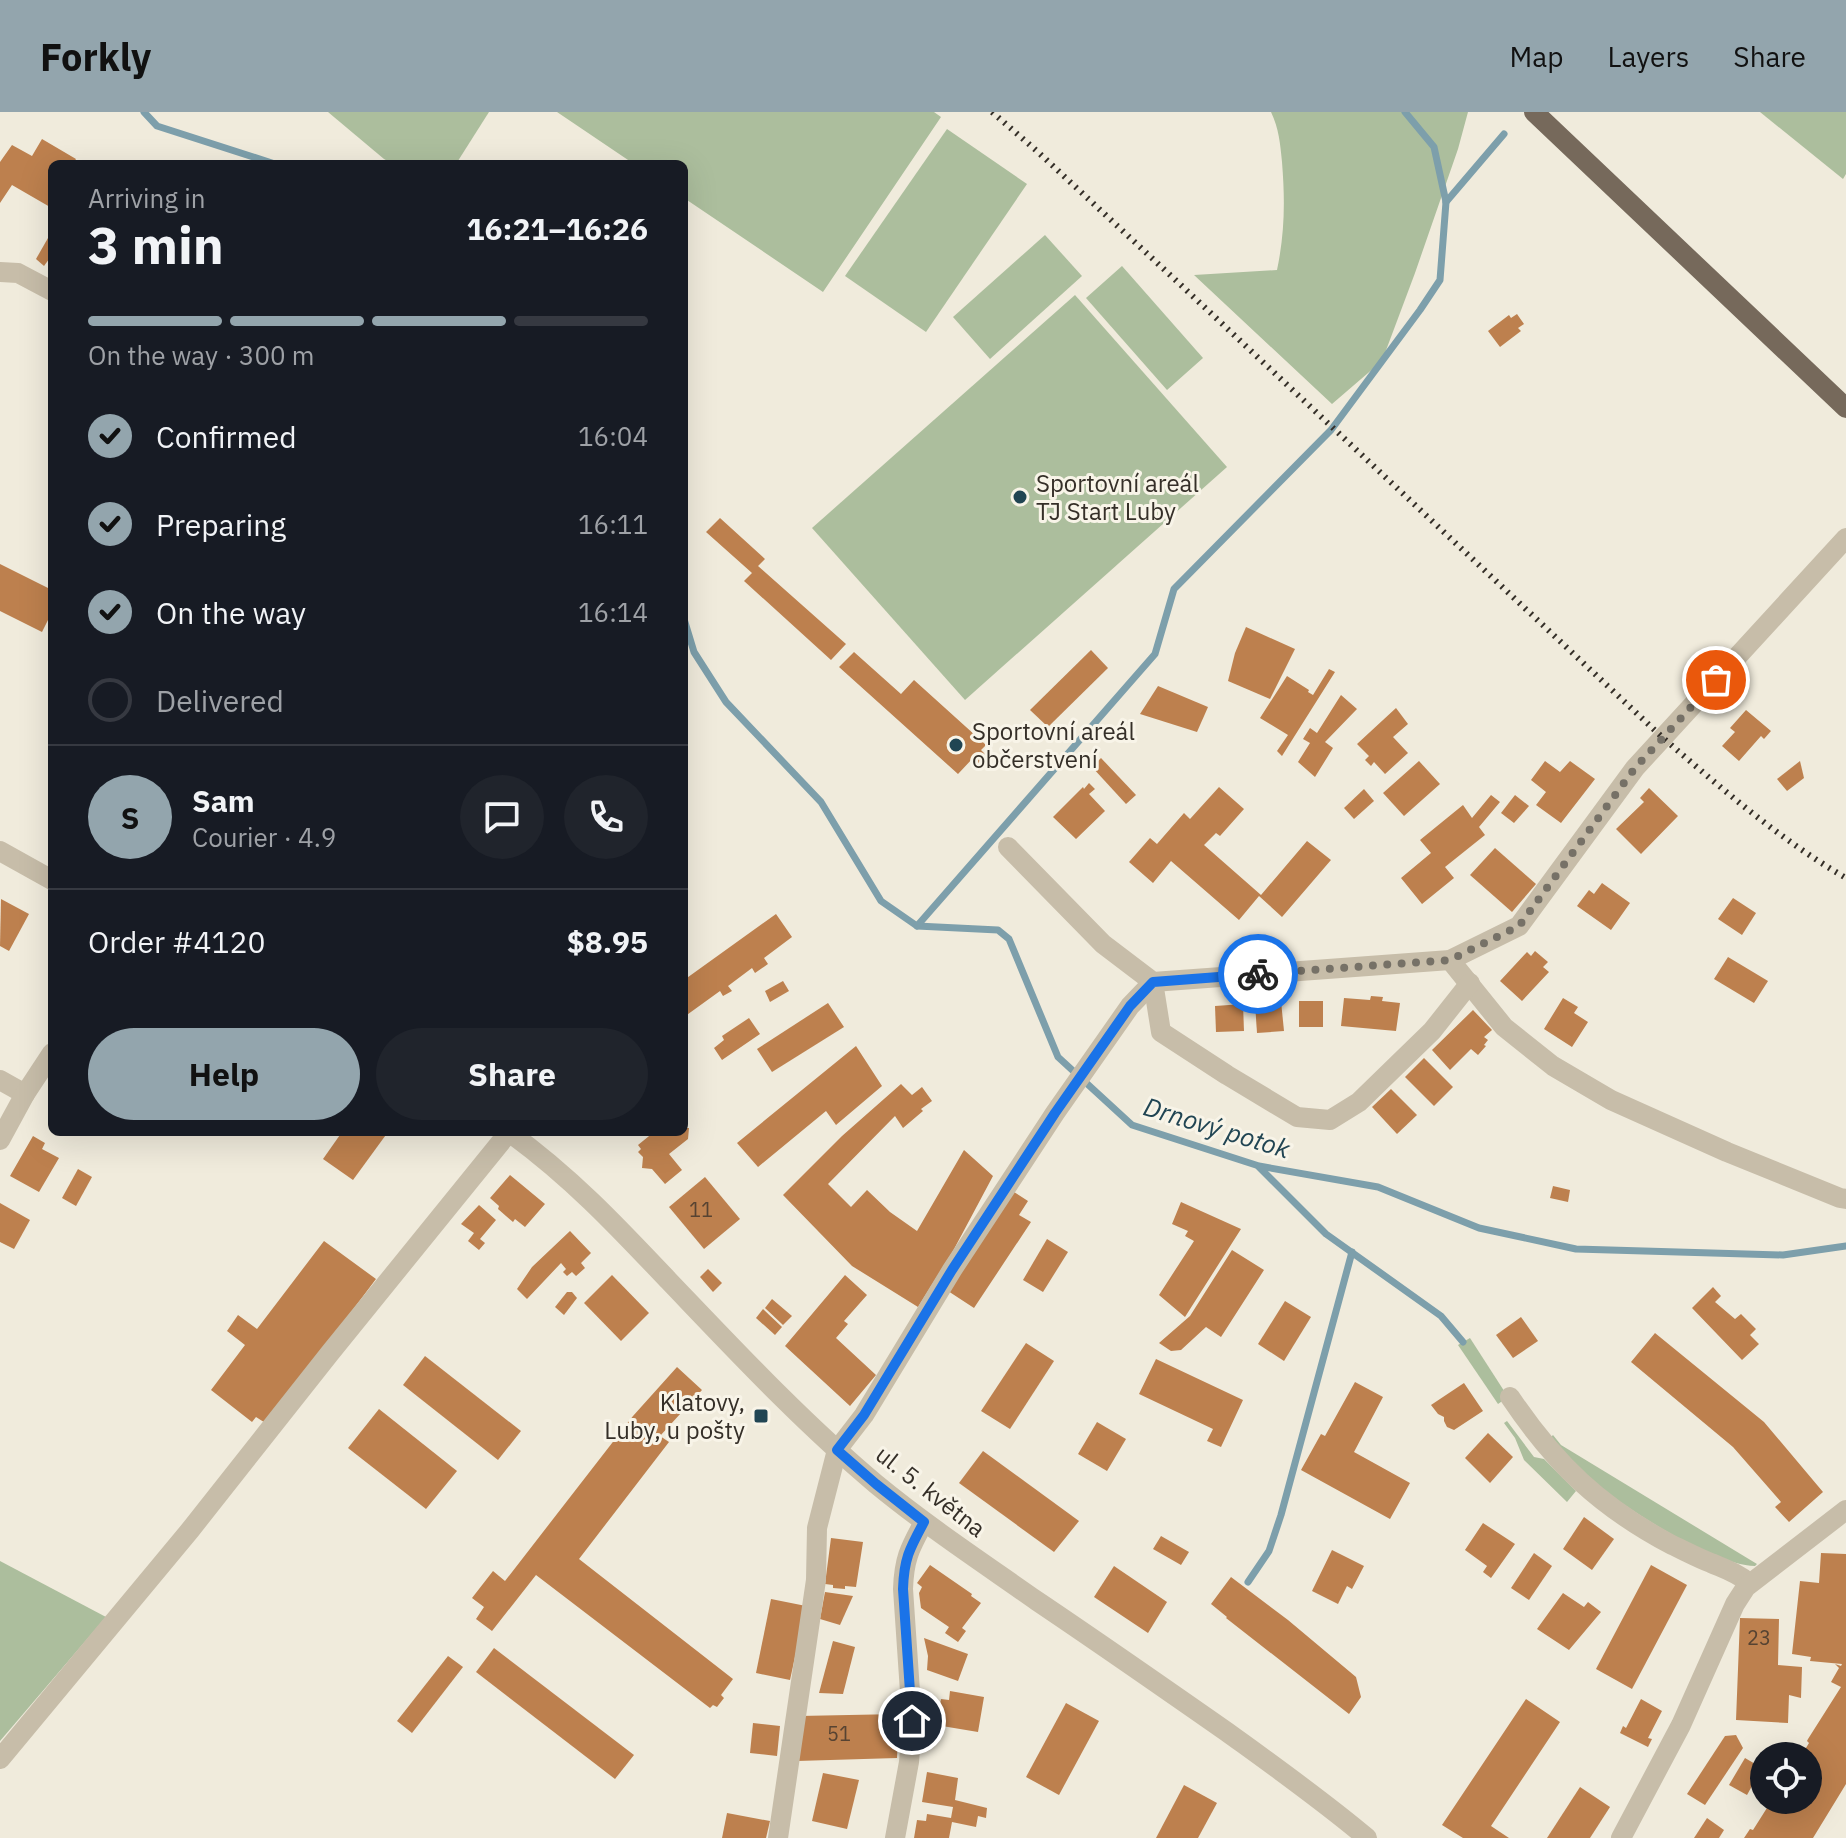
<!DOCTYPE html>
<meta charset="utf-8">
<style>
body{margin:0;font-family:"IBM Plex Sans",sans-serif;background:#20242c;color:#f1f3f6;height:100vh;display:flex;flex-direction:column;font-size:30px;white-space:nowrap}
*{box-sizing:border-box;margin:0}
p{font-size:26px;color:#9ea1a6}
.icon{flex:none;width:44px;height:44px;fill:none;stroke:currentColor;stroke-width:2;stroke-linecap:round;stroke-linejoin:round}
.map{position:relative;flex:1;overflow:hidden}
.details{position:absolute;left:48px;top:48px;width:640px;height:976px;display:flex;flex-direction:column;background:#171b24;border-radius:12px;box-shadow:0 8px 32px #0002}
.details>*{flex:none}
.fabs{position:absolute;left:1750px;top:1630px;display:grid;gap:16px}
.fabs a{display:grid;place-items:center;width:72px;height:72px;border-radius:50%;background:#171b24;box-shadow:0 8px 32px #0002;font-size:40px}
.pin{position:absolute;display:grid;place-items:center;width:68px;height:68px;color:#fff;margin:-34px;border:4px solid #fff;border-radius:50%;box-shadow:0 2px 8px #0007}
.courier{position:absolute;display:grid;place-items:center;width:80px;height:80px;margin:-40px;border:6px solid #1a73e8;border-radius:50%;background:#fff;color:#222;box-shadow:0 2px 10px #0007}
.summary em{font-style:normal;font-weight:800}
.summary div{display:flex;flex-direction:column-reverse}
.summary{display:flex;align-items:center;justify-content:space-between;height:136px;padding:0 40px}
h1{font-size:52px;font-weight:800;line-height:60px}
.bar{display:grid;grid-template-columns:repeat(4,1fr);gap:12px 8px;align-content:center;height:96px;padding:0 40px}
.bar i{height:10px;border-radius:6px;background:#363941}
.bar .on{background:#93a5ad}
.bar p{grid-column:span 4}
.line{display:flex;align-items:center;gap:20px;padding:0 40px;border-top:2px solid #363941}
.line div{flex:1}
.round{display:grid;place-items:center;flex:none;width:84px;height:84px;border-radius:42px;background:#20242c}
ol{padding:0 40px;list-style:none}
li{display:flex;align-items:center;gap:24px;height:88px}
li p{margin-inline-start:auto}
li .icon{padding:8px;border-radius:50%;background:#93a5ad;color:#111;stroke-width:4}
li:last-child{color:#9ea1a6}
li i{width:44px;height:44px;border:4px solid #363941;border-radius:50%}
.action{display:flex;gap:16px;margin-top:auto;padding:16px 40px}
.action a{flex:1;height:92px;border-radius:48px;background:#93a5ad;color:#111;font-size:32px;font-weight:800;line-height:92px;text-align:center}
.action a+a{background:#20242c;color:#f1f3f6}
header{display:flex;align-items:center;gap:48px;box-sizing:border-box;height:112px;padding:0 40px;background:#93a5ad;color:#111}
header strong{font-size:38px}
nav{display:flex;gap:44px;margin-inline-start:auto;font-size:28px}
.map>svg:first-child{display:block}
.green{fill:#acbe9d}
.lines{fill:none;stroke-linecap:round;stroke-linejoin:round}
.stream{stroke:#7d9fab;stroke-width:7}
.building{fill:#bd804e}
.minor{stroke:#c7bda9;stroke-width:20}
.major{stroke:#76695b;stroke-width:20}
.rail{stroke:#352f28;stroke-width:6;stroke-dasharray:2 6;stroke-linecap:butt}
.done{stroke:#767167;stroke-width:8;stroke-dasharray:0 14.4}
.route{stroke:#1a73e8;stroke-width:10}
.poi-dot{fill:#214553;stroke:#f8f4e8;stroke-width:3}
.labels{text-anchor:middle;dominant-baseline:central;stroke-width:6;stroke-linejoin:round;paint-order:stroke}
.number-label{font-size:20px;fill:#574332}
.poi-label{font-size:24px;fill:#352f28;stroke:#f8f4e8;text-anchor:start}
.street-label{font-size:24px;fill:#352f28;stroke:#f8f4e8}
.water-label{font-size:26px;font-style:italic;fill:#214553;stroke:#f8f4e8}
</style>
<header>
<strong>Forkly</strong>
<nav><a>Map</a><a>Layers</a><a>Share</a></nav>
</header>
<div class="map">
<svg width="1846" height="1726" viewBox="0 0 1846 1726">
<rect width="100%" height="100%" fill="#f0ebdc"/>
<g class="green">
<polygon points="328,0 489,0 456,52 393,52 384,47"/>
<polygon points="557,0 934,0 941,5 823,180 684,86 684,52 634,52"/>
<path d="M 1271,0 L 1468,0 L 1458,37 L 1415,161 L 1382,249 L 1332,292 L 1194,163 L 1277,158 C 1285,120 1285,88 1282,50 C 1280,31 1279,17 1271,0 Z"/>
<polygon points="1760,0 1846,0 1846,62 1843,67"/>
<polygon points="947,17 1027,72 926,220 845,164"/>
<polygon points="1045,123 1082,164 990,247 953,205"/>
<polygon points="1122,154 1203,246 1167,278 1086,186"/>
<polygon points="1075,183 1227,355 965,588 812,416"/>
<polygon points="1470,1226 1508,1285 1498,1292 1458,1233"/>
<polygon points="1507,1309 1534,1345 1544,1347 1576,1379 1567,1390 1524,1348 1515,1326 1504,1311"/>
<path d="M 1553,1323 L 1561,1333 L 1757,1452 L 1755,1454 C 1713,1454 1616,1391 1584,1362 C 1572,1351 1562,1337 1551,1325 Z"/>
<polygon points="0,1449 106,1505 0,1629"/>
</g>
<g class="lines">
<g class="stream">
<polyline points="144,0 157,14 275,52"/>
<polyline points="1446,90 1504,22"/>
<polyline points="684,507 694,540 726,590 821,690 881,789 917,814 998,818 1009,827 1058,945 1132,1013 1259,1054 1378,1075 1479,1116 1576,1137 1783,1143 1846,1134"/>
<polyline points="917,814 1155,542 1174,477 1331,318 1420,198 1440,168 1446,90 1434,35 1405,0"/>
<polyline points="1259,1055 1326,1122 1441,1204 1463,1230"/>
<polyline points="1248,1470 1269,1439 1281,1403 1352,1140"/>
</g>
</g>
<g class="building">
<polygon points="42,27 76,47 73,52 52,52 52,92 50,95 12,73 0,91 0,50 12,33 32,44"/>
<polygon points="52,119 52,143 44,154 36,147"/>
<polygon points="1517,202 1524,212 1518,216 1521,219 1500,235 1488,219 1509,203 1511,206"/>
<polygon points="720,406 765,447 758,454 846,532 831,548 744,469 752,461 706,420"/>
<polygon points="0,452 52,478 52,500 42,520 0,499"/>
<polygon points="1246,515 1295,537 1270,587 1228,569 1235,541"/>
<polygon points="1091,538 1108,556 1048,615 1030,598"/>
<polygon points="854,540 901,582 914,568 986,633 981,638 986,643 978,651 973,646 958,662 839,555"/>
<polygon points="1329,557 1335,560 1282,644 1277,639 1288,623 1260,606 1287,564 1309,578 1308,580 1313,583"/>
<polygon points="1158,574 1208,595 1197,620 1140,602"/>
<polygon points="1341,583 1357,597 1325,630 1333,636 1315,665 1298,650 1310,631 1303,627 1310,616 1317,621"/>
<polygon points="1396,596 1408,612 1393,625 1408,641 1385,662 1374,650 1371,654 1365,648 1369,644 1357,632"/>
<polygon points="1746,598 1771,619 1764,627 1761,624 1739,649 1722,634 1735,620 1730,616"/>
<polygon points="1101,646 1136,683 1126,692 1092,655"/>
<polygon points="1419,649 1440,672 1404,704 1383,681"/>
<polygon points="1545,649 1560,660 1570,649 1595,667 1561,711 1536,693 1546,680 1531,668"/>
<polygon points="1800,649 1804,666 1787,679 1777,667"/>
<polygon points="1089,671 1095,677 1089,682 1105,699 1076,727 1053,705 1083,675 1084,677"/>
<polygon points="1219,675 1244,697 1220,724 1216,721 1204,733 1261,783 1307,729 1331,748 1282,805 1259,784 1239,808 1171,749 1153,771 1129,750 1150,726 1157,732 1184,701 1190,707"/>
<polygon points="1649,676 1678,704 1641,742 1616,717 1644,690 1640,686"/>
<polygon points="1364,677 1374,689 1354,707 1344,696"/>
<polygon points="1491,683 1500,690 1479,715 1485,723 1445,755 1454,766 1422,792 1401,766 1431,741 1420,728 1463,693 1472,706"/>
<polygon points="1515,683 1529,694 1514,711 1501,701"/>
<polygon points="1495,736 1536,772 1512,800 1470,763"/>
<polygon points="1602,771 1630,791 1611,818 1577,794 1589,778 1594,782"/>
<polygon points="1733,786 1756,801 1742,823 1718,807"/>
<polygon points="1,787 29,802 9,839 0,834"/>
<polygon points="776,802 792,825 764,846 768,852 755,861 752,856 728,874 732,879 723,884 720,879 684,905 684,868"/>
<polygon points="1535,839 1548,850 1543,855 1549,860 1522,889 1500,869 1527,840 1531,844"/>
<polygon points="1728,845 1768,869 1754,891 1714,867"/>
<polygon points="783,869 789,879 770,890 765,879"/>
<polygon points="1371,884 1383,885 1382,889 1400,891 1396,919 1341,914 1344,886 1370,888"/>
<polygon points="1563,886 1578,895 1574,901 1588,910 1572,935 1544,917"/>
<polygon points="1281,889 1284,919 1257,921 1255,891"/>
<rect x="1299" y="889" width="24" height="26"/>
<polygon points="828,891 844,915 772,960 757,937"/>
<polygon points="1243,892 1244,919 1216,920 1215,894"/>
<polygon points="1473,898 1492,918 1484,925 1488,928 1484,933 1486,934 1478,943 1471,937 1450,958 1432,938"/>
<polygon points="749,906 760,922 722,948 714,936 724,928 722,924"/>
<polygon points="856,934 882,974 836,1013 826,999 758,1055 737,1031"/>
<polygon points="1424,946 1453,975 1434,994 1405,965"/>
<polygon points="901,972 912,983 922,975 932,989 921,997 923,999 903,1016 895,1004 828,1072 851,1095 867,1078 890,1100 917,1119 964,1038 993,1064 953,1139 918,1195 852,1154 783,1083 842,1024"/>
<polygon points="1391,977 1417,1003 1397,1022 1372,995"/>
<polygon points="684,1016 689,1016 688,1027 669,1042 682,1058 665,1072 652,1057 642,1056 643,1045 638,1040 641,1037 638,1033 654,1020 684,1020"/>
<polygon points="342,1020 388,1020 353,1068 323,1047"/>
<polygon points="33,1024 45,1031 42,1037 59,1046 39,1080 10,1064"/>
<polygon points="78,1057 92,1065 76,1094 62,1086"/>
<polygon points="510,1063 545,1092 525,1115 515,1107 513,1110 498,1097 499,1094 490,1086"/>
<polygon points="705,1065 740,1107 704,1137 669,1095"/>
<polygon points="1553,1074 1570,1078 1568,1090 1550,1086"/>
<polygon points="1014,1080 1028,1089 1019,1103 1031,1110 974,1196 948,1179"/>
<polygon points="1181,1090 1241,1117 1185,1205 1159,1183 1194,1129 1185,1124 1188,1119 1172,1112"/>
<polygon points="0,1091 30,1108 14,1137 0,1130"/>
<polygon points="479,1093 496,1108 480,1127 485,1131 479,1138 468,1129 474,1121 461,1112"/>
<polygon points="570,1119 591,1141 581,1151 585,1156 576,1164 572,1160 567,1164 563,1160 566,1157 561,1151 527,1187 517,1177 532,1155"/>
<polygon points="1047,1127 1068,1140 1043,1180 1023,1168"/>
<polygon points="324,1129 376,1167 267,1312 256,1305 252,1310 211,1278 245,1233 227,1219 238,1203 257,1217"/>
<polygon points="1232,1138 1264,1158 1221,1225 1206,1215 1181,1238 1171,1239 1159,1231 1190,1204"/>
<polygon points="708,1157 722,1171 713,1180 700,1165"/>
<polygon points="612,1163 649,1201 621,1229 584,1191"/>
<polygon points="845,1163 867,1183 844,1209 848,1212 836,1226 876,1263 850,1294 785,1234"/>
<polygon points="1713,1175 1721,1184 1715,1190 1735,1207 1741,1202 1756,1217 1750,1223 1759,1232 1742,1248 1692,1196"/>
<polygon points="567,1180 572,1180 577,1186 564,1203 555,1195"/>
<polygon points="772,1187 792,1204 783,1213 765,1196"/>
<polygon points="1285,1189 1311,1205 1284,1249 1258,1232"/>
<polygon points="763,1197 782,1215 775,1223 756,1206"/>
<polygon points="1521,1205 1538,1229 1513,1246 1496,1223"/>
<polygon points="1655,1221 1764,1310 1823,1380 1789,1410 1775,1395 1781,1390 1733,1335 1631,1250"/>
<polygon points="1026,1231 1054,1249 1010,1317 981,1299"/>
<polygon points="425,1244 521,1319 498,1348 403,1273"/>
<polygon points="1156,1247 1243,1288 1221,1335 1207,1329 1213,1317 1139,1282"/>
<polygon points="677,1255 702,1278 660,1324 669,1330 579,1447 733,1567 721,1583 724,1586 717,1595 713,1593 710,1596 536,1463 492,1519 476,1507 484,1495 472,1486 493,1459 505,1469 633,1304"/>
<polygon points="1355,1270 1383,1285 1354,1340 1410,1371 1390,1407 1301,1358 1321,1322 1325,1324"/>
<polygon points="1464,1271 1483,1299 1454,1318 1447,1315 1444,1309 1444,1305 1438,1302 1431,1293"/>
<polygon points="379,1297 457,1359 426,1397 348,1336"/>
<polygon points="1097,1310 1126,1327 1107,1359 1078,1342"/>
<polygon points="1488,1321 1513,1345 1490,1371 1465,1346"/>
<polygon points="983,1339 1079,1409 1054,1440 959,1371"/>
<polygon points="1584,1405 1614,1427 1592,1458 1563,1437"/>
<polygon points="1483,1411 1515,1432 1491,1466 1483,1460 1487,1454 1465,1438"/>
<polygon points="1161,1424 1189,1440 1181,1453 1153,1437"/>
<polygon points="831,1426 863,1430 856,1475 845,1474 845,1477 833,1476 833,1473 825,1472"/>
<polygon points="1332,1438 1364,1454 1352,1477 1347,1474 1338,1492 1312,1479"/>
<polygon points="1534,1441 1552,1454 1529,1488 1511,1476"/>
<polygon points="1821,1441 1846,1442 1846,1672 1813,1726 1744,1726 1750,1717 1753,1718 1772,1688 1808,1688 1808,1644 1801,1644 1809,1631 1807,1629 1808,1627 1841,1575 1831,1570 1839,1556 1835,1552 1841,1554 1842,1552 1810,1549 1811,1545 1792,1542 1800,1469 1819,1471"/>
<polygon points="930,1453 972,1482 971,1484 981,1491 962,1516 966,1519 958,1530 945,1521 949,1515 921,1496 919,1481 922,1475 917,1471"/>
<polygon points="1651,1453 1687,1473 1632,1577 1596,1557"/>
<polygon points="1114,1454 1167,1490 1148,1521 1094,1485"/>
<polygon points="1231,1465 1288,1508 1356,1565 1361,1585 1349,1602 1226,1506 1227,1505 1211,1492"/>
<polygon points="825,1480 853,1484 840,1513 820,1507"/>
<polygon points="1563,1481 1584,1495 1588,1490 1601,1500 1569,1538 1537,1517"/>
<polygon points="771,1487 806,1494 790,1568 756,1561"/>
<polygon points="1740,1506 1779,1507 1778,1553 1802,1555 1801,1586 1789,1583 1788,1611 1736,1608"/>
<polygon points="924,1526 968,1542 958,1569 927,1558 928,1544"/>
<polygon points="833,1529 855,1535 843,1582 819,1581"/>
<polygon points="494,1536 634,1643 615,1667 476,1560"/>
<polygon points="448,1544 463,1555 412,1621 397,1609"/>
<polygon points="950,1579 984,1585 978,1620 936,1613 941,1587 949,1588"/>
<polygon points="1526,1587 1560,1610 1491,1714 1509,1726 1463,1726 1442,1713"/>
<polygon points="1641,1587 1662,1599 1648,1626 1652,1627 1648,1635 1620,1621 1623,1614 1626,1616"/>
<polygon points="1066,1591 1099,1609 1059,1683 1026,1665"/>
<polygon points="899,1602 897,1646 797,1649 799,1604"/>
<polygon points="753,1611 780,1614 777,1644 750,1641"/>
<polygon points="1736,1623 1743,1636 1705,1693 1687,1682 1725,1624"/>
<polygon points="1745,1646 1762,1656 1747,1683 1729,1673"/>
<polygon points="927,1660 958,1666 955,1688 987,1696 986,1706 978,1704 976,1715 952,1710 949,1726 914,1726 917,1708 926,1709 927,1702 951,1706 953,1695 922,1690"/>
<polygon points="823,1661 859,1668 847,1717 812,1709"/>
<polygon points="1184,1673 1217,1691 1198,1726 1156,1726"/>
<polygon points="1580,1675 1610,1695 1590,1726 1547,1726"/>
<polygon points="727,1701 770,1709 766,1726 722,1726"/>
<polygon points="1707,1706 1724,1718 1719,1726 1694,1726"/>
</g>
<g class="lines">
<g class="minor">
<polyline points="0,160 18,161 52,179"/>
<polyline points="1008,735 1103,832 1153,870 1450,848 1519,814 1635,656 1846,426"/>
<polyline points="0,739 52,768"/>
<polyline points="1450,848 1504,915 1553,954 1611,988 1727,1040 1840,1086 1846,1087"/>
<polyline points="1153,870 1161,920 1227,963 1297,1005 1330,1008 1359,990 1396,954 1432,919 1470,871"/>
<polyline points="0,968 25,982"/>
<path d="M 509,1020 C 570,1064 617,1114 668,1168 C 735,1238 801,1309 876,1372 C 927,1414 983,1451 1037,1489 C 1101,1532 1164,1576 1227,1620 C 1274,1654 1322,1688 1367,1726"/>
<polyline points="0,1028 25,982 52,941"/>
<path d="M 1510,1285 C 1555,1352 1600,1395 1672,1433 C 1685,1439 1698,1446 1711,1451 C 1725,1457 1738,1461 1749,1471"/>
<polyline points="0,1647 191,1417 330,1241 509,1020"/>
<polyline points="778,1726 816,1468 817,1416 837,1338 864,1303 952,1158 1055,1001 1130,894 1153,870"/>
<path d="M 895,1726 L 909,1650 L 912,1609 L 903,1477 C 904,1446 910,1436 924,1410"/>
<polyline points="1621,1726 1681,1613 1735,1492 1746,1475 1846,1398"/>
</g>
<polyline class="major" points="1534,0 1846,296"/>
<path class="rail" d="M 992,0 L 1038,40 L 1183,175 L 1662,625 C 1721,676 1779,727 1846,766"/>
</g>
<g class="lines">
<polyline class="done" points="1258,862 1450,848 1519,814 1635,656 1716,568"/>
<path class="route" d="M 912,1609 L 903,1477 C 904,1446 910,1436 924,1410 L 876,1372 L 837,1338 L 864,1303 L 952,1158 L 1055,1001 L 1130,894 L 1153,870 L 1258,862"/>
</g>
<g class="poi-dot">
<circle cx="1020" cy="385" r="8"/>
<circle cx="956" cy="633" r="8"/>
<rect x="753" y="1296" width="16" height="16" rx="4"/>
</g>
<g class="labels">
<g class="number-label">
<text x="701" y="1097">11</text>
<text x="1759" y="1525">23</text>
<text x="839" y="1621">51</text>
</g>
<g class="poi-label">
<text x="1036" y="371">Sportovní areál<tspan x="1036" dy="28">TJ Start Luby</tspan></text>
<text x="972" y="619">Sportovní areál<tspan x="972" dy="28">občerstvení</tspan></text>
<text x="745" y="1290" text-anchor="end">Klatovy,<tspan x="745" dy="28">Luby, u pošty</tspan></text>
</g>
<g class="street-label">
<text transform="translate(931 1379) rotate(38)">ul. 5. května</text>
</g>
<g class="water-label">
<text transform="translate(1217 1015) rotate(17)">Drnový potok</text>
</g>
</g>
</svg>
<div class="fabs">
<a><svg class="icon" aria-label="locate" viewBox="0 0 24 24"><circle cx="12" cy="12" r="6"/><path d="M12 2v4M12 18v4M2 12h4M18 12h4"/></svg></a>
</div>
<div class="pin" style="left:1716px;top:568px;background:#ea580c"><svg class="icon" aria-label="bag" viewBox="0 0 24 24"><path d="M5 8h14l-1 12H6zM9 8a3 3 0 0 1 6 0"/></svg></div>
<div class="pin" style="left:912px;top:1609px;background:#1f2937"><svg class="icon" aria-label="home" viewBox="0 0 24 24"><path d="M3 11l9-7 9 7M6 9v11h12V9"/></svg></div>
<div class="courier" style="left:1258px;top:862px"><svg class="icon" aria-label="bike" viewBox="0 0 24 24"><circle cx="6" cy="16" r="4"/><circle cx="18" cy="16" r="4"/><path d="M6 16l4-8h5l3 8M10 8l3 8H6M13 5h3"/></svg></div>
<section class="details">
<div class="summary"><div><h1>3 min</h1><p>Arriving in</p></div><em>16:21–16:26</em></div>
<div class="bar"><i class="on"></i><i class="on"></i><i class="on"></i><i></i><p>On the way · 300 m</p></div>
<ol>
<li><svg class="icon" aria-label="check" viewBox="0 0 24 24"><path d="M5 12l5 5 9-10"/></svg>Confirmed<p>16:04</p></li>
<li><svg class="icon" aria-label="check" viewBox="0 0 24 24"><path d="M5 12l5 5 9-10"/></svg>Preparing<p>16:11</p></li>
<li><svg class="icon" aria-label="check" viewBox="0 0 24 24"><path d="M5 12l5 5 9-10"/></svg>On the way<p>16:14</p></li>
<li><i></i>Delivered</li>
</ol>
<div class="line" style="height:144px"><b class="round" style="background:#93a5ad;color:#111">S</b><div><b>Sam</b><p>Courier · 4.9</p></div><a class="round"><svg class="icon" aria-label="chat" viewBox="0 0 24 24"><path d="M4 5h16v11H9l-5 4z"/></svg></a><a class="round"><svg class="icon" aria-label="phone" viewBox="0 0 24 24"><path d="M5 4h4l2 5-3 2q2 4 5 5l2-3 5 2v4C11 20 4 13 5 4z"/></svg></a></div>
<div class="line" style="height:104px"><div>Order #4120</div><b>$8.95</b></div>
<div class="action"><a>Help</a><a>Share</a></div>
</section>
</div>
